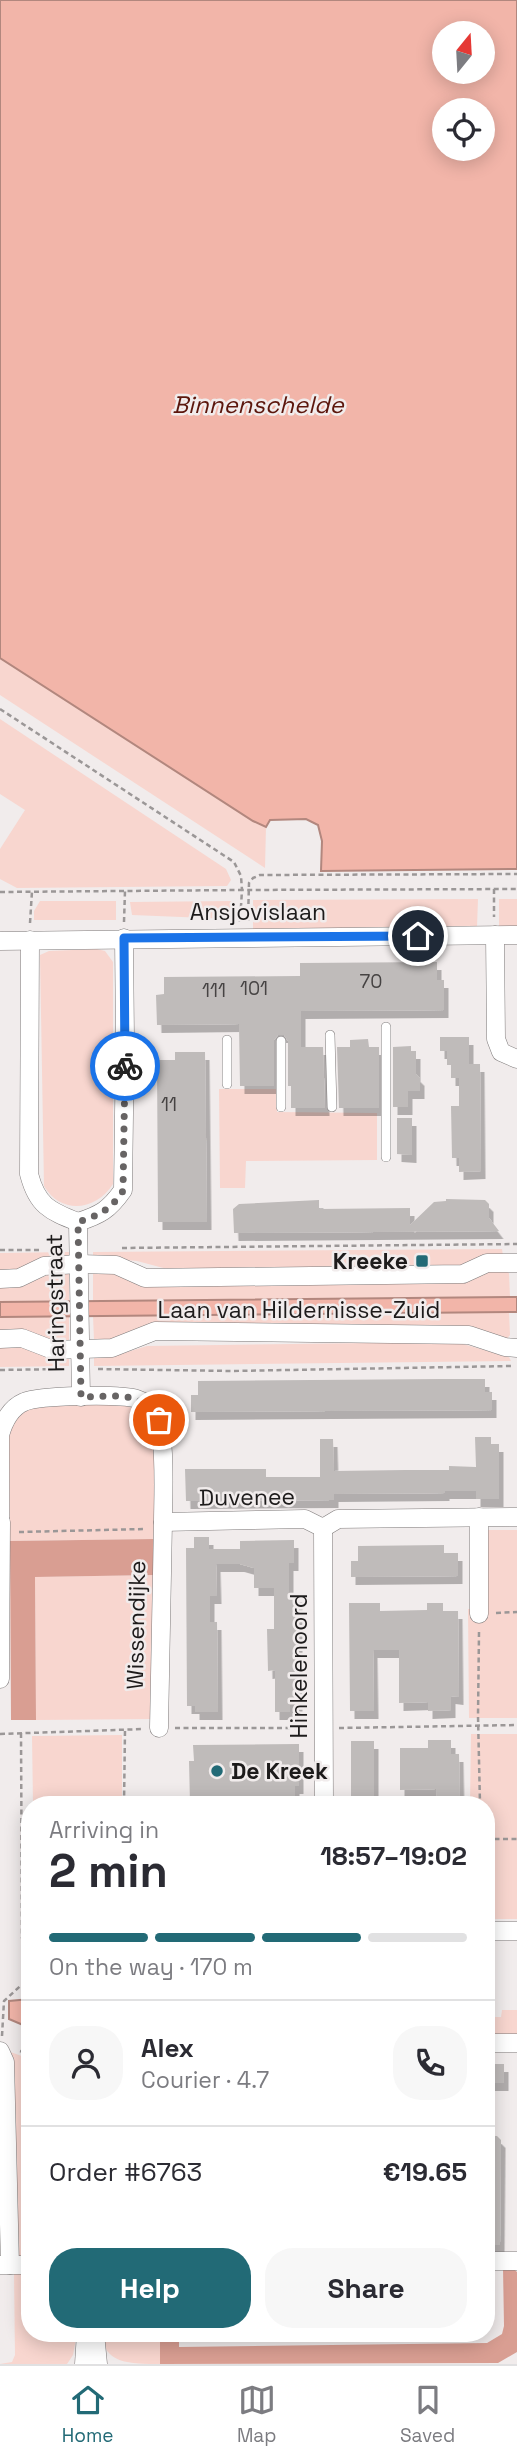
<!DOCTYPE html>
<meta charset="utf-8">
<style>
body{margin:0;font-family:"Space Grotesk",sans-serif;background:#f7f7f7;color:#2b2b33;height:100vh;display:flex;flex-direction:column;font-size:26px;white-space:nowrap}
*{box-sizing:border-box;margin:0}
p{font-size:23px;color:#7c7c81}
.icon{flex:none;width:38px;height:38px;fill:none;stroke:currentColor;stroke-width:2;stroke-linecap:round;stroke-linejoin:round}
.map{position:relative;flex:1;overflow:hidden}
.sheet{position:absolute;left:21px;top:1796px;width:474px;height:546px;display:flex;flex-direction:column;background:#fff;border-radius:28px;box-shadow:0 4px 18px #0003}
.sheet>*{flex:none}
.needle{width:46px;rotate:18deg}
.tools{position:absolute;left:432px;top:21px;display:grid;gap:14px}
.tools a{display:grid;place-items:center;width:63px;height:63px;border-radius:50%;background:#fff;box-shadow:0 4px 18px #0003;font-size:35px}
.pin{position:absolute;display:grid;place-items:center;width:60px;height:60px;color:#fff;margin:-30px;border:4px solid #fff;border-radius:50%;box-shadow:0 2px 7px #0007}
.courier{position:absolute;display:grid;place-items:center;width:70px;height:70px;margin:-35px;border:5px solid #1a73e8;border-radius:50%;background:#fff;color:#222;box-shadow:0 2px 9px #0007}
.overview em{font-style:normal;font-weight:800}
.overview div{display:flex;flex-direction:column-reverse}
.overview{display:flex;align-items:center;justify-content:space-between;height:119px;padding:0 28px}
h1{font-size:46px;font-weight:800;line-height:52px}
.bar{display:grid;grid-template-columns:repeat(4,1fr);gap:10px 7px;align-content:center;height:84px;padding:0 28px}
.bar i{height:9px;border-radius:5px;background:#e1e1e2}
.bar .active{background:#226a76}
.bar p{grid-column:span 4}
.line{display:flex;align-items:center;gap:18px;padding:0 28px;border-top:2px solid #e1e1e2}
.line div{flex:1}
.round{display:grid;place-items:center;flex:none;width:74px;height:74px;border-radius:28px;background:#f7f7f7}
.primary-button{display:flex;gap:14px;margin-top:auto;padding:14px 28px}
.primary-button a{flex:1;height:80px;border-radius:28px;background:#226a76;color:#fff;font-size:28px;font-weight:800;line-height:80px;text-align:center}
.primary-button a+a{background:#f7f7f7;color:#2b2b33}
.dock{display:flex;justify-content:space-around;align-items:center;height:98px;border-top:2px solid #e1e1e2;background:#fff;font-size:19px;color:#7c7c81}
.dock a{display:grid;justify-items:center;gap:4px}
.dock .active{color:#226a76}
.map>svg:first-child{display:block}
.green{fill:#f8d6cf}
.forest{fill:#d99e92}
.water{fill:#f2b5a9;stroke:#b2877e;stroke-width:2;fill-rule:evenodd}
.building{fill:#bfbbba;filter:url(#shadow)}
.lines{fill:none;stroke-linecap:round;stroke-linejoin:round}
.lane-casing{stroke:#7e7a7a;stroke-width:10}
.street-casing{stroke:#7e7a7a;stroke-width:19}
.path{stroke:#9b9797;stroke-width:2.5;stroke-dasharray:5 3.5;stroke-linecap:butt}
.lane{stroke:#fff;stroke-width:9}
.street{stroke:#fff;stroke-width:18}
.done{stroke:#676464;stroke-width:7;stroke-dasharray:0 12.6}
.route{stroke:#1a73e8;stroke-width:9}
.poi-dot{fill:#226a76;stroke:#f1ecec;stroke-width:2.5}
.labels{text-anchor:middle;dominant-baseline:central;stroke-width:5;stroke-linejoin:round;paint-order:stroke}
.number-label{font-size:19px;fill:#464343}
.street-label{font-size:23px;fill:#1d1b1b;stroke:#f1ecec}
.poi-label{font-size:23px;font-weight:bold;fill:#1d1b1b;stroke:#f1ecec;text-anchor:end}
.water-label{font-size:24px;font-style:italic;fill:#5c160c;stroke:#f1ecec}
</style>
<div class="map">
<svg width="517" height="2364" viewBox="0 0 517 2364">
<defs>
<filter id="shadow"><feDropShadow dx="4.5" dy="8" stdDeviation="0" flood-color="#0004"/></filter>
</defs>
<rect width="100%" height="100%" fill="#f1ecec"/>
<g class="green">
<polygon points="0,658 266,827 265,868 0,695"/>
<polygon points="0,719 226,869 231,880 227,886 17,888 0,879 0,849 25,810 0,794"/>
<polygon points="478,899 477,927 253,930 253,900"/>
<rect x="499" y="899" width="18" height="29"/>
<polygon points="40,901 116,901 116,920 34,920 34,911"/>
<polygon points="233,901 231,919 132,915 130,902"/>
<path d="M 97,949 L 105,951 L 113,962 L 113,1184 C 96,1211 61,1215 44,1186 L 40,955 L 49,951 Z"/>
<polygon points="219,1089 276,1089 277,1112 377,1113 377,1160 246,1161 245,1188 220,1188"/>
<polygon points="502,1249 503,1256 458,1270 171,1270 137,1261 93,1257 93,1252"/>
<polygon points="69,1252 69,1257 13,1272 0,1272 0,1253"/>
<polygon points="499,1268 509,1273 510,1297 93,1301 93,1270 490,1271"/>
<polygon points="69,1271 69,1301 0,1302 0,1285 27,1284 50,1274"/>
<polygon points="509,1312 510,1335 505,1341 118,1339 96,1342 94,1340 93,1316"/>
<polygon points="69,1316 69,1341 56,1341 30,1333 0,1333 0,1317"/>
<polygon points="444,1342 463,1344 509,1357 511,1361 94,1366 94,1357 114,1356 147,1346"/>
<polygon points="0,1347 26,1347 69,1357 69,1366 0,1367"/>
<path d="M 126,1402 L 144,1410 L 154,1427 L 154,1539 L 10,1541 L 9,1448 C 7,1436 9,1421 20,1413 C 40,1399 100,1403 126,1402 Z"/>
<polygon points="486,1530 517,1530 517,1718 469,1718 468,1609 487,1609"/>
<polygon points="154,1575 155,1719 36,1720 35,1577"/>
<polygon points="471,1734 517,1734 517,1919 488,1919 486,1804 470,1804"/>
<polygon points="122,1735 122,1804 33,1804 32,1736"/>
<polygon points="502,2010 517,2010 517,2034 487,2034 486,2017 501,2017"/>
<polygon points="5,2050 30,2059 30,2258 21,2258 14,2255"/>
<polygon points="14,2274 30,2274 30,2333 77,2333 73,2355 67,2364 0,2364 12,2362 15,2355"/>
<path d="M 102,2333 L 160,2333 L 160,2364 C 130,2364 103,2364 102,2333 Z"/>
</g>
<g class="forest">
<polygon points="154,1539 154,1575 35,1577 36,1720 11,1720 10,1541"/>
<polygon points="503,2267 512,2267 517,2272 517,2352 498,2363 160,2364 160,2333 179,2333 179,2347 487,2343 502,2334 504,2326"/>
</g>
<g class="water">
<path d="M 0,0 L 517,0 L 517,869 L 321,871 L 322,841 L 318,825 L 306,819 L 270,820 L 266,827 L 253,821 L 0,658 ZM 483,33 L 483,72 L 444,72 L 444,33 ZM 483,110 L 483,149 L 444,149 L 444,110 Z"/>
<polygon points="517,1297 517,1312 0,1317 0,1302"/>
<polygon points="30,1999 30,2028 9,2019 9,2001"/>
</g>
<g class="building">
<polygon points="437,962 437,980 444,980 444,1010 301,1011 301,1047 323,1047 325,1108 291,1108 291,1086 288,1086 288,1041 284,1035 278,1035 274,1040 274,1086 240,1086 239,1024 157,1025 156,995 164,994 164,977 300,976 300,963"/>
<polygon points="440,1037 469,1037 469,1064 480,1064 481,1171 459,1172 459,1158 452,1158 451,1106 459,1106 459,1078 451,1078 451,1065 447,1065 447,1051 440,1051"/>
<polygon points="368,1039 369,1047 379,1047 379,1108 339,1108 337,1047 350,1047 350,1040"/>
<polygon points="411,1046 411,1051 416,1051 416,1074 420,1078 420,1091 408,1091 408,1107 393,1107 393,1047"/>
<polygon points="175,1052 205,1052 207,1222 158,1222 157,1060 175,1060"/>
<polygon points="397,1118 412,1118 412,1155 397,1154"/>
<polygon points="446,1199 485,1200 489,1204 489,1218 499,1231 234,1233 233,1209 239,1204 319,1200 319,1209 410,1208 410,1225 434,1202 446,1201"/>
<polygon points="442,1379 485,1379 485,1392 492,1392 492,1410 191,1412 191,1395 198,1395 198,1381"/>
<polygon points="475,1437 491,1437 491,1444 499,1444 499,1499 476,1499 476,1491 445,1491 445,1493 334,1494 334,1500 186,1501 185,1469 266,1469 266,1477 320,1477 320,1439 333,1439 334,1471 405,1470 449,1470 449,1466 476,1467"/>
<polygon points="194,1537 209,1537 209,1549 240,1549 240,1541 294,1540 294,1563 289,1563 289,1595 298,1594 298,1705 290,1705 290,1712 275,1712 275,1670 268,1671 267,1629 274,1629 274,1588 254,1588 254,1568 240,1564 216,1564 217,1596 210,1596 210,1622 217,1622 218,1712 195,1712 195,1706 187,1706 186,1548 194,1548"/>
<polygon points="444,1545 444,1553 458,1553 458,1576 351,1577 351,1561 358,1561 358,1546"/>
<polygon points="349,1603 380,1603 380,1611 427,1610 427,1603 443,1603 443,1611 458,1611 459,1697 451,1696 451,1710 428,1711 428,1702 399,1703 399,1650 373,1650 374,1711 350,1711"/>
<polygon points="428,1740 451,1740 451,1754 459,1754 460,1804 437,1804 436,1789 400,1790 400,1748 428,1748"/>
<rect x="351" y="1741" width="23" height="63"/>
<polygon points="299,1744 299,1786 295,1786 295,1804 190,1804 189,1761 194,1761 193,1745"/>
<rect x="486" y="2064" width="18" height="19"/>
<polygon points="486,2136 497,2136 501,2140 500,2245 486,2245"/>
</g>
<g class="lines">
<g class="lane-casing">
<g id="lane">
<polyline points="330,1035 332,1107"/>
<polyline points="227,1084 227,1040"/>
<polyline points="281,1107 281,1041"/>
<polyline points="386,1157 386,1027"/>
</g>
</g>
<g class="street-casing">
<g id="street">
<polyline points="495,935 496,1039 501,1052 517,1059"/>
<path d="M 30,940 L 29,1174 C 37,1205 49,1211 78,1222"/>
<polyline points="0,941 517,935"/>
<polyline points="0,1279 19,1278 44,1266 80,1264 116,1265 145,1278 463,1274 487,1263 517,1263"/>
<polyline points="0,1339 22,1338 53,1350 112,1348 155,1331 469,1335 505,1347 517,1348"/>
<path d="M 81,1397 L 78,1222 C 100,1215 109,1210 123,1190 L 125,1039 L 124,938"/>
<polyline points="479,1517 479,1614"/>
<path d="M 0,1522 L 0,1435 C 4,1421 10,1408 24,1402 C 39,1395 121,1394 137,1399 C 143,1401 150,1406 154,1411 C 167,1428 163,1498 163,1522 L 305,1519 L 323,1528 L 338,1519 L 517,1517"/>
<polyline points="323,1528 324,1804"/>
<polyline points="0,1679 1,1522"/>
<polyline points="159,1728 163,1522"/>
<polyline points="486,1931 517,1931"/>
<polyline points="486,2043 517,2043"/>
<polyline points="0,2051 5,2062 10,2265"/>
<polyline points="486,2261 517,2261"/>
<polyline points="0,2265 30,2265"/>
<polyline points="95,2333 98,2364"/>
<polyline points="84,2364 86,2333"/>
</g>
</g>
<g class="path">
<polyline points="0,709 234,862 241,876 242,890 517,889"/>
<polyline points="494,889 494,917"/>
<polyline points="0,892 242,890 240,922"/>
<polyline points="248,921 249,883 253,878 260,875 517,874"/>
<polyline points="124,922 125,891"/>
<polyline points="30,923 32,891"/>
<polyline points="122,1248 517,1244"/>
<polyline points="0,1250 39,1250"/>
<polyline points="98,1369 232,1371 511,1366"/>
<polyline points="0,1370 63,1369"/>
<polyline points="19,1532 145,1529"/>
<polyline points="496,1613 517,1612"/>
<polyline points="479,1632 478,1716 480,1804"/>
<polyline points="175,1728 308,1728"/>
<polyline points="339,1728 517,1725"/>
<polyline points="21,1733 22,1938 30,1956"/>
<polyline points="0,1734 144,1729"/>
<polyline points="124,1804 125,1730"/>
<polyline points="486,1839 517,1839"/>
<polyline points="22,1907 30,1898"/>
<polyline points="2,2036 4,2001 30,1977"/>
<polyline points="20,2051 30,2054"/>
</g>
<use href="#lane" class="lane"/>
<use href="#street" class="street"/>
</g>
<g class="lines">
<path class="done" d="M 125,1066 L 123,1191 C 110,1210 100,1215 78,1222 L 81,1397 C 112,1397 142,1389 159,1420"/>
<polyline class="route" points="125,1066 124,938 418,936"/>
</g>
<g class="poi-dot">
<rect x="415" y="1254" width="14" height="14" rx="3.5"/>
<circle cx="217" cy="1771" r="7"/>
</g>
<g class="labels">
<g class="number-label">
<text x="371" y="981">70</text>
<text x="254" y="988">101</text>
<text x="214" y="990">111</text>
<text x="169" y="1104">11</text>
</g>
<g class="street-label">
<text x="258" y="912">Ansjovislaan</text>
<text transform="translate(55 1303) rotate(-91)">Haringstraat</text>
<text x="299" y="1310">Laan van Hildernisse-Zuid</text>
<text transform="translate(247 1497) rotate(-1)">Duvenee</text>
<text transform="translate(136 1625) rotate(-89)">Wissendijke</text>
<text transform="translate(299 1666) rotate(-90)">Hinkelenoord</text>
</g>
<g class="poi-label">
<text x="408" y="1261">Kreeke</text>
<text x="231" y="1771" text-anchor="start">De Kreek</text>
</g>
<g class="water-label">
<text x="258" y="404">Binnenschelde</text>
</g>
</g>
</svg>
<div class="tools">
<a><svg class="needle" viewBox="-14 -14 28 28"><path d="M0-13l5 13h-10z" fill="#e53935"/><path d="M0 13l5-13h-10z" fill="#7c7c81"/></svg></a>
<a><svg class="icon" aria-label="locate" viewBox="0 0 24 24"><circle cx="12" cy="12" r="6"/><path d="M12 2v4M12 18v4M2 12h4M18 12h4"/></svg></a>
</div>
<div class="pin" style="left:159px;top:1420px;background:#ea580c"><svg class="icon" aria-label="bag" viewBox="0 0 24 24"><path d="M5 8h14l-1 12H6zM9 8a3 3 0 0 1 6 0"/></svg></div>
<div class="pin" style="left:418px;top:936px;background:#1f2937"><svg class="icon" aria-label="home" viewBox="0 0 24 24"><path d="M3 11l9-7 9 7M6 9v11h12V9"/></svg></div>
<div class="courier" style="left:125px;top:1066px"><svg class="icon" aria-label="bike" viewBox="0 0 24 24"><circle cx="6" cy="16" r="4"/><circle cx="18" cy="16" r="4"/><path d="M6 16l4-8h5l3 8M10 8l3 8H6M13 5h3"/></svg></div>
<section class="sheet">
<div class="overview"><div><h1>2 min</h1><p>Arriving in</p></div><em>18:57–19:02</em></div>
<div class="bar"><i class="active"></i><i class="active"></i><i class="active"></i><i></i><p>On the way · 170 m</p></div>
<div class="line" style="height:126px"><a class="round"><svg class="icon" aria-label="person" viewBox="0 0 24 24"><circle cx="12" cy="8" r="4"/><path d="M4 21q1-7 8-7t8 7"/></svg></a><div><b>Alex</b><p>Courier · 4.7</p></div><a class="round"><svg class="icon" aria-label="phone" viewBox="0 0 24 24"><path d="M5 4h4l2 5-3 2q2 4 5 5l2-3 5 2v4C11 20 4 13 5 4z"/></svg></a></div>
<div class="line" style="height:91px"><div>Order #6763</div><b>€19.65</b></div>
<div class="primary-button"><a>Help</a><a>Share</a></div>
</section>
</div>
<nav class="dock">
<a class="active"><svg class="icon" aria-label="home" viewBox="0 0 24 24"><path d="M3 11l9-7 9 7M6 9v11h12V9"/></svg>Home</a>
<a><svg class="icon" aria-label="map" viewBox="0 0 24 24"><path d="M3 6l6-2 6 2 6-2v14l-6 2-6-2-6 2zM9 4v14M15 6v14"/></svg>Map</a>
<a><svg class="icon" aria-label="saved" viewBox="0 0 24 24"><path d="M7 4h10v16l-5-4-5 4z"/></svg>Saved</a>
</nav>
